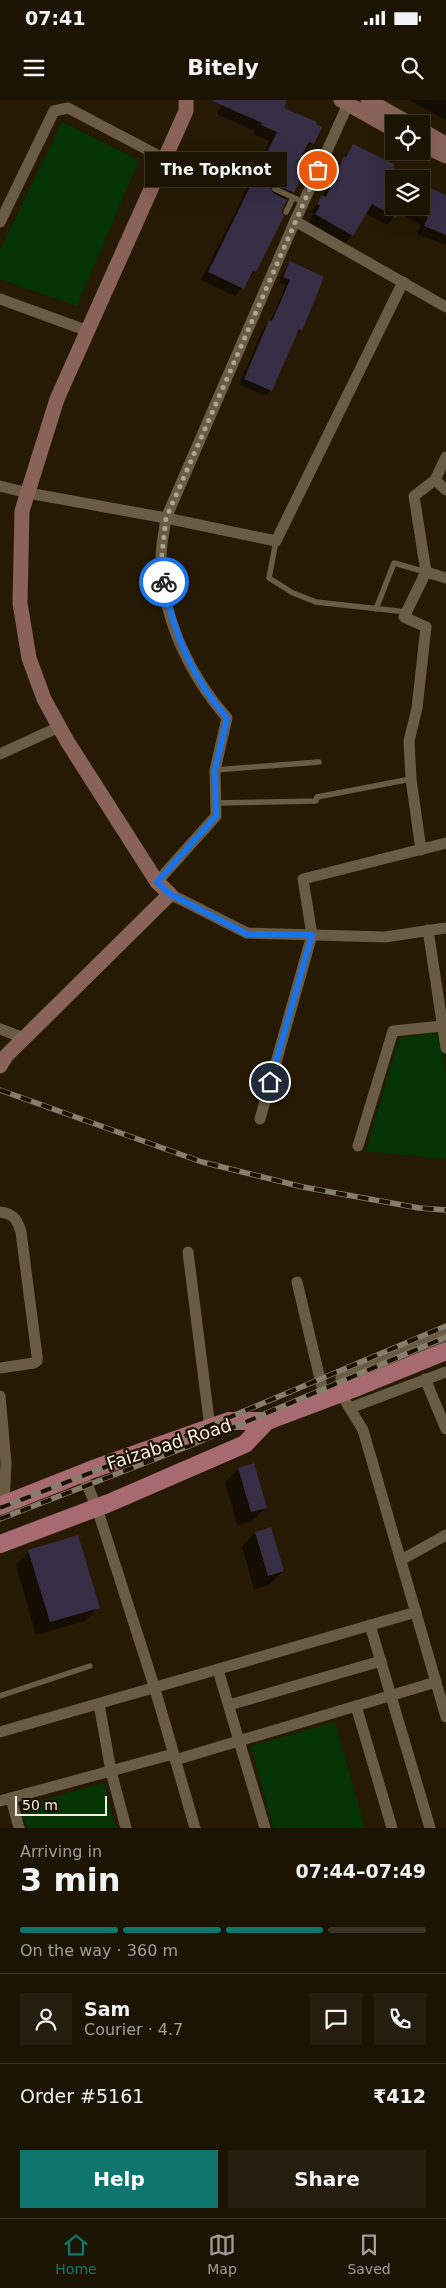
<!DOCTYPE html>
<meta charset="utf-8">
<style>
body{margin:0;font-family:"DejaVu Sans",sans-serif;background:#251d0d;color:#f1f3f6;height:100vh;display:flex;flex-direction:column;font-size:19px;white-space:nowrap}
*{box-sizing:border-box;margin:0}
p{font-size:16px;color:#a09e9a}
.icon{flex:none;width:28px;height:28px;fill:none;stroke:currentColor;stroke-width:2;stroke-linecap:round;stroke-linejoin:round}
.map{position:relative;height:1728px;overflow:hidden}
.sheet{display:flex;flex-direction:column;background:#1c1403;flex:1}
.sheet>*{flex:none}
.buttons{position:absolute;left:385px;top:15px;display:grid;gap:10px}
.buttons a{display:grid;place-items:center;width:45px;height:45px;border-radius:0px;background:#1c1403;box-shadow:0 5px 20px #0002,0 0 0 1px #3a3325;font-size:25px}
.scale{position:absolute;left:15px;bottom:12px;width:92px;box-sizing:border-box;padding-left:5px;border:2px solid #f6eee0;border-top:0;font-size:14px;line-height:18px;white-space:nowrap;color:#f6eee0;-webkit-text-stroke:4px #1c1000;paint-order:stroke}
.pin{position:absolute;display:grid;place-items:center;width:42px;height:42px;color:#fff;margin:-21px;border:2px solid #fff;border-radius:50%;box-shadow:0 1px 5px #0007}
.courier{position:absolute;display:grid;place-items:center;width:50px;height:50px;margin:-25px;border:4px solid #1a73e8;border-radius:50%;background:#fff;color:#222;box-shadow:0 1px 6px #0007}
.bubble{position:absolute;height:35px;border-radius:0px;background:#1c1403;box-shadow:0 5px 20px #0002,0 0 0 1px #3a3325;font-size:16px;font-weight:700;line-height:35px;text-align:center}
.headline em{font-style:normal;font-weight:700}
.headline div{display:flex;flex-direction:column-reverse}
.headline{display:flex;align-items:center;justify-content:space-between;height:85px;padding:0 20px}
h1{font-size:32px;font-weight:700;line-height:38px}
.bar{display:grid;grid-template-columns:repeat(4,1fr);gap:8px 5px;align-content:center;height:60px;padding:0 20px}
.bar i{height:6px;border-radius:4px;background:#3a3325}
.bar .on{background:#0f766e}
.bar p{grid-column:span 4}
.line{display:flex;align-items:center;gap:12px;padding:0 20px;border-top:1px solid #3a3325}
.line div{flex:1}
.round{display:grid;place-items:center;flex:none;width:52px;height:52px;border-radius:0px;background:#251d0d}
.primary-button{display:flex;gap:10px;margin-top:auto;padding:10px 20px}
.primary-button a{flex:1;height:58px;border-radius:0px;background:#0f766e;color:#fff;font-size:20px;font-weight:700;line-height:58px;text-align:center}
.primary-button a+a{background:#251d0d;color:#f1f3f6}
.status{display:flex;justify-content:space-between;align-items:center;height:35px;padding:0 25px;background:#1c1403;direction:ltr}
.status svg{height:14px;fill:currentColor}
header{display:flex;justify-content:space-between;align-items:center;height:65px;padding:0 20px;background:#1c1403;font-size:22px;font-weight:700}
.dock{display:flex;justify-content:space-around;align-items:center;height:70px;border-top:1px solid #3a3325;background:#1c1403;font-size:14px;color:#a09e9a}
.dock a{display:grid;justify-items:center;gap:2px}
.dock .on{color:#0f766e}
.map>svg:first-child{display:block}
.green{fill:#043404}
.shadow{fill:#0007}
.building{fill:#352e45}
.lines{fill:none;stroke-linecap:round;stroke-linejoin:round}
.lane{stroke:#6a5c44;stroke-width:5.5}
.street{stroke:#6a5c44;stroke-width:11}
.secondary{stroke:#89635a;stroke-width:15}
.primary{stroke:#a76a71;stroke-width:18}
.rail-casing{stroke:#877d6b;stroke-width:5.5}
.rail{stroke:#1c1000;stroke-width:4;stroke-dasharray:11;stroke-linecap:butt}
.done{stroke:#ada493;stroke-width:5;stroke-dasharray:0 9}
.route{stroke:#1a73e8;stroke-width:6}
.labels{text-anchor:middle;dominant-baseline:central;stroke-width:4.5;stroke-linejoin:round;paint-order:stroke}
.street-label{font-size:18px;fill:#f6eee0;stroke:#1c1000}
</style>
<div class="status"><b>07:41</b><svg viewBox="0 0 49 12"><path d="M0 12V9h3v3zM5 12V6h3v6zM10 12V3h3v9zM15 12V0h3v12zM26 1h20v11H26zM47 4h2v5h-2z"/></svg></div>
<header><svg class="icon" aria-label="menu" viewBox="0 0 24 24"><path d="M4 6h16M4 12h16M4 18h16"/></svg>Bitely<svg class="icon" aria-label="search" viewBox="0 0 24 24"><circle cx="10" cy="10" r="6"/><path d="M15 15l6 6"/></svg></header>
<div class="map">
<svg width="446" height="1728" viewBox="0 0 446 1728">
<rect width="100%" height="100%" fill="#261a04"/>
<g class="green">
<polygon points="62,22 139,60 77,206 0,179 0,150"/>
<polygon points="440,932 446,976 446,1059 366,1051 399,938"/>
<polygon points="335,1622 365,1728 273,1728 251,1646"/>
<polygon points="104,1683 116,1728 26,1728 21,1706"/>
</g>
<g class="shadow">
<polygon points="223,0 279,0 282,8 313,43 305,51 303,50 296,65 293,92 285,100 255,172 235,196 201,180 270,41 253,34 255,31 217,14"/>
<polygon points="409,0 446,0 446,20"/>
<polygon points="353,46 394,79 394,106 421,106 446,97 446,145 417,134 421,125 398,112 387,125 365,113 352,136 344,144 308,123 313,114 310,112 323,97 337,66"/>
<polygon points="291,163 301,230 296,235 271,290 266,296 239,284 264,227 270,222 286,185 279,182 285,168"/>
<polygon points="238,1369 266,1407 252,1421 237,1425 225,1382"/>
<polygon points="255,1433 283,1471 269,1485 254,1489 242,1446"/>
<polygon points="29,1452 98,1507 85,1521 36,1535 16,1465"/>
</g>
<g class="building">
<polygon points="210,0 287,0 284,8 317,22 316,24 322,27 314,44 309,42 297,64 302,67 299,75 302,76 294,93 277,85 271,87 273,93 287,100 281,112 284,116 256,172 253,171 244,189 208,172 277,32 261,25 262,23"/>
<polygon points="353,44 394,64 394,69 412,79 394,79 394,106 402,106 396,118 372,104 353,136 315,114 320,106 317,104 322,95 326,97 344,56 346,57"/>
<polygon points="421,84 446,95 446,135 424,126 428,117 421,113"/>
<polygon points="290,161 324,177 302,231 299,229 272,291 244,279 269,220 272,221 290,180 283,177"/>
<polygon points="254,1363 267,1408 251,1412 238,1368"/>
<polygon points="271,1427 284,1471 268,1476 255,1432"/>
<polygon points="78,1435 100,1508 50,1522 28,1450"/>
</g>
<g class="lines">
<g class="lane">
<polyline points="275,89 303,102"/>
<polyline points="286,112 293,98"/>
<polyline points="276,441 269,478 293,493 316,502 407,512"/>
<polyline points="376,509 394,463 426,472"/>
<polyline points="215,670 319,662"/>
<polyline points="216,703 316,701 317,697 411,679"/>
<polyline points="0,1596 90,1566"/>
</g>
<g class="street">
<polyline points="295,121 446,207"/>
<polyline points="0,122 54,11 68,8 165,59"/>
<polyline points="0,199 88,231"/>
<polyline points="435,380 446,390"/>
<polyline points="0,386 28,393 166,418 276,441 403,182"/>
<polyline points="426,472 446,478"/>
<polyline points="0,654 59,627"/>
<polyline points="421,750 411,679 409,641 417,608 426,527 404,517 426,472 414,396 435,380 446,357"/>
<path d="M 157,782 L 216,716 L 215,670 L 227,618 C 190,576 164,521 161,464 C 160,449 164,433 166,418 L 295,121 L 350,0"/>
<polyline points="170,794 247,833 385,837 446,828"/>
<polyline points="428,830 446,948"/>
<polyline points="0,929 24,938"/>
<polyline points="260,1019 312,835 303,779 446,743"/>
<polyline points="358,1046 393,931 442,926"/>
<path d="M 0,1112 C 14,1114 17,1119 21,1132 L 37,1256 L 37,1261 L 34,1263 L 0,1268"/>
<polyline points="188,1152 210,1328"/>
<polyline points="297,1182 325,1300"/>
<polyline points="446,1235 341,1278 341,1294 363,1330 446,1617"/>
<polyline points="425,1279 446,1329"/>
<polyline points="0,1296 6,1363 4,1404"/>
<polyline points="350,1308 446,1272"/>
<polyline points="82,1373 97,1408 155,1589 195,1728"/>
<polyline points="401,1460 446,1435"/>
<polyline points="370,1525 430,1728"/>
<polyline points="218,1570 265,1728"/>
<polyline points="99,1604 111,1671 126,1728"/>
<polyline points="229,1605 381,1561"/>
<polyline points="356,1606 392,1728"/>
<polyline points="0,1632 416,1512"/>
<polyline points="175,1660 436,1582"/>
<polyline points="11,1698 19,1728"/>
<polyline points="0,1701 173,1654"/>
</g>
<g class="secondary">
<polyline points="341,0 394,30"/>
<polyline points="368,0 410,24"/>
<polyline points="421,30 446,44"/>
<polyline points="421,44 446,56"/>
<polyline points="0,966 6,956 170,794 157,782 67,641 44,599 29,558 20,503 22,411 57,299 186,11 186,0"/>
</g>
<g class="primary">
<polyline points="0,1406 93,1369 229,1321 267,1321 360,1286 446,1251"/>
<polyline points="0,1444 109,1403 245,1344 267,1321"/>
</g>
<g class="rail-casing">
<g id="rail">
<polyline points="0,990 202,1062 303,1087 419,1108 446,1110"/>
<polyline points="0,1408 185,1336 446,1226"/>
<polyline points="0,1419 189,1346 446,1237"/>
</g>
</g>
<use href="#rail" class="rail"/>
</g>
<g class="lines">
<polyline class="done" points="164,482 161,463 166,418 318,70"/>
<path class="route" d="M 164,482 C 173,533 193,579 227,618 L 215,670 L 216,716 L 157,782 L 170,794 L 247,834 L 312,835 L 270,982"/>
</g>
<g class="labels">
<g class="street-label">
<text transform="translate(169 1344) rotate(-18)">Faizabad Road</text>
</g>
</g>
</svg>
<div class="buttons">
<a><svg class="icon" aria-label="locate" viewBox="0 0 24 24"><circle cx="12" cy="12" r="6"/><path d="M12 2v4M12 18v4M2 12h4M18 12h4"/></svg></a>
<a><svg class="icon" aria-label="layers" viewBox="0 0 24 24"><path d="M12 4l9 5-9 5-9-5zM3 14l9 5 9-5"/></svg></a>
</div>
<div class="scale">50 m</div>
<div class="pin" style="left:318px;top:70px;background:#ea580c"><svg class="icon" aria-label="bag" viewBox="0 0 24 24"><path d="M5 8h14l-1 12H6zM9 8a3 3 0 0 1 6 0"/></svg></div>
<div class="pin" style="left:270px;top:982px;background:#1f2937"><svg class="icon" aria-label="home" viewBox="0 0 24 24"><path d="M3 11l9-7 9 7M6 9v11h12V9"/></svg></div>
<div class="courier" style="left:164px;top:482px"><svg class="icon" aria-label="bike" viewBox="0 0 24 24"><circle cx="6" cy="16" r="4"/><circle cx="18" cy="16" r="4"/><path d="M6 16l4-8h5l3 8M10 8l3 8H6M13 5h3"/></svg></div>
<div class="bubble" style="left:145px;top:52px;width:142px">The Topknot</div>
</div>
<section class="sheet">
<div class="headline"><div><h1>3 min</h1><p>Arriving in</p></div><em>07:44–07:49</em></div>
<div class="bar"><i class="on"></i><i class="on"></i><i class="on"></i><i></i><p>On the way · 360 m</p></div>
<div class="line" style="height:90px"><a class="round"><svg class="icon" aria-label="person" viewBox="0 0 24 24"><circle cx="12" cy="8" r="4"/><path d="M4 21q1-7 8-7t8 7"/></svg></a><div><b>Sam</b><p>Courier · 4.7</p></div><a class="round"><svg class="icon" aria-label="chat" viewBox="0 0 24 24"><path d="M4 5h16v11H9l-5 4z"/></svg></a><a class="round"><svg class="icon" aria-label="phone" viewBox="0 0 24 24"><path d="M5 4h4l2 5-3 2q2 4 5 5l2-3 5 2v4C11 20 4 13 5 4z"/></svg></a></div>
<div class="line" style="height:65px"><div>Order #5161</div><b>₹412</b></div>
<div class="primary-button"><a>Help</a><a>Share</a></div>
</section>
<nav class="dock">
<a class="on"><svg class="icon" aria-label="home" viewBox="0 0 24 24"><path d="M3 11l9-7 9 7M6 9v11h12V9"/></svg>Home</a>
<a><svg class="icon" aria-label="map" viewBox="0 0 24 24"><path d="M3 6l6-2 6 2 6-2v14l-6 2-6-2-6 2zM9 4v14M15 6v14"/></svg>Map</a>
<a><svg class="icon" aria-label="saved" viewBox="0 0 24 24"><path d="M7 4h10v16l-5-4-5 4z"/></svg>Saved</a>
</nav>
